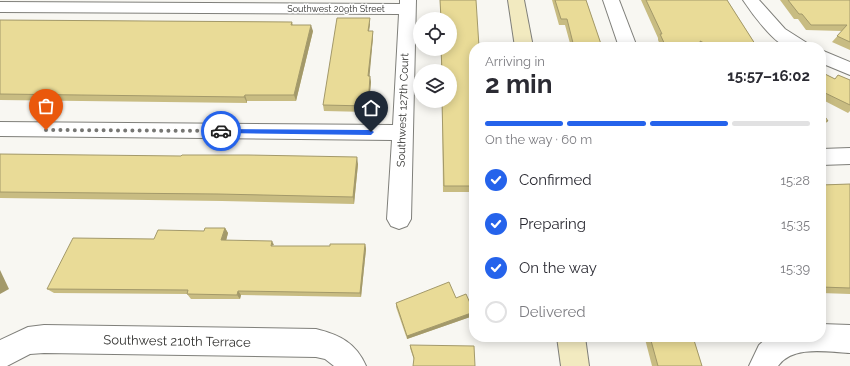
<!DOCTYPE html>
<meta charset="utf-8">
<style>
body{margin:0;font-family:Raleway,sans-serif;background:#f7f7f7;color:#2b2b33;height:100vh;display:flex;flex-direction:column;font-size:15px;white-space:nowrap}
*{box-sizing:border-box;margin:0}
p{font-size:13px;color:#7c7c81}
.icon{flex:none;width:22px;height:22px;fill:none;stroke:currentColor;stroke-width:2;stroke-linecap:round;stroke-linejoin:round}
.map{position:relative;flex:1;overflow:hidden}
.drawer{position:absolute;left:469px;top:42px;width:357px;height:300px;display:flex;flex-direction:column;background:#fff;border-radius:16px;box-shadow:0 2px 10px #0003}
.drawer>*{flex:none}
.controls{position:absolute;left:413px;top:12px;display:grid;gap:8px}
.controls a{display:grid;place-items:center;width:44px;height:44px;border-radius:50%;background:#fff;box-shadow:0 2px 10px #0003;font-size:20px}
.pin{position:absolute;display:grid;place-items:center;width:34px;height:34px;color:#fff;margin:-41px -17px;border-radius:50% 50% 50% 0;rotate:-45deg;box-shadow:0 0 4px #0007}
.pin .icon{rotate:45deg}
.courier{position:absolute;display:grid;place-items:center;width:40px;height:40px;margin:-20px;border:3px solid #2563eb;border-radius:50%;background:#fff;color:#222;box-shadow:0 1px 5px #0007}
.overview em{font-style:normal;font-weight:700}
.overview div{display:flex;flex-direction:column-reverse}
.overview{display:flex;align-items:center;justify-content:space-between;height:68px;padding:0 16px}
h1{font-size:26px;font-weight:700;line-height:30px}
.bar{display:grid;grid-template-columns:repeat(4,1fr);gap:6px 4px;align-content:center;height:48px;padding:0 16px}
.bar i{height:5px;border-radius:3px;background:#e1e1e2}
.bar .on{background:#2563eb}
.bar p{grid-column:span 4}
ol{padding:0 16px;list-style:none}
li{display:flex;align-items:center;gap:12px;height:44px}
li p{margin-inline-start:auto}
li .icon{padding:4px;border-radius:50%;background:#2563eb;color:#fff;stroke-width:4}
li:last-child{color:#7c7c81}
li i{width:22px;height:22px;border:2px solid #e1e1e2;border-radius:50%}
.map>svg:first-child{display:block}
.lines{fill:none;stroke-linecap:round;stroke-linejoin:round}
.street-casing{stroke:#7f7f7a;stroke-width:2}
.secondary-casing{stroke:#7f7f7a;stroke-width:2}
.street{fill:#fff;fill-rule:evenodd}
.secondary{fill:#f2eac0;fill-rule:evenodd}
.wall{fill:#c8bc82}
.shaded-wall{fill:#a3996a}
.building{fill:#e9db97;stroke:#a3996a}
.route{fill:#2563eb}
.done{stroke:#767673;stroke-width:4;stroke-dasharray:0 7.2}
.labels{text-anchor:middle;dominant-baseline:central;stroke-width:3;stroke-linejoin:round;paint-order:stroke}
.far-street-label{font-size:9px;fill:#30302e;stroke:#fff}
.street-label{font-size:11px;fill:#30302e;stroke:#fff}
.near-street-label{font-size:13px;fill:#30302e;stroke:#fff}
</style>
<div class="map">
<svg width="850" height="366" viewBox="0 0 850 366">
<rect width="100%" height="100%" fill="#f8f7f2"/>
<g class="lines">
<g class="street-casing">
<g id="street">
<polygon points="400,0 416,0 411,219 407,226 399,229 391,226 387,219 392,140 0,136 0,122 393,125 399,14 0,12 0,2 400,4"/>
<polygon points="603,0 619,0 637,47 619,47"/>
<path d="M 743,0 L 759,0 L 785,29 L 807,43 L 810,47 C 803,47 794,48 788,47 C 774,44 751,12 743,0 Z"/>
<polygon points="821,50 850,62 850,75 821,63"/>
<polygon points="850,148 850,164 821,165 821,149"/>
<path d="M 821,324 L 850,325 L 850,353 C 827,352 793,345 778,366 L 749,366 L 759,345 L 768,337 L 821,337 Z"/>
<path d="M 44,325 L 316,329 C 340,335 356,343 366,366 L 334,366 L 325,359 L 316,357 L 44,353 L 30,354 L 7,366 L 0,366 L 0,340 L 28,327 Z"/>
</g>
</g>
<g class="secondary-casing">
<g id="secondary">
<polygon points="508,0 524,0 533,47 515,47"/>
<polygon points="557,337 585,337 589,366 561,366"/>
</g>
</g>
<use href="#street" class="street"/>
<use href="#secondary" class="secondary"/>
</g>
<g class="wall">
<polygon points="440,0 476,0 474,47 474,192 443,192 442,101 450,101 450,71 441,71 441,49 450,49 450,19 440,19"/>
<polygon points="552,0 586,0 602,47 571,47 565,25 559,25"/>
<polygon points="641,0 727,0 757,47 661,47 658,40 658,38"/>
<polygon points="780,0 850,0 850,50 832,42 842,31 806,30 798,19 794,19"/>
<polygon points="0,20 292,22 293,25 313,31 296,101 247,101 247,103 0,100"/>
<polygon points="370,24 369,31 373,31 373,37 369,76 371,82 368,112 324,111 323,105"/>
<polygon points="821,72 835,79 838,75 850,80 850,111 848,113 821,99"/>
<polygon points="821,111 828,121 822,127 821,127"/>
<polygon points="0,154 358,164 354,204 222,201 0,198"/>
<polygon points="850,184 850,294 821,293 821,185"/>
<polygon points="225,228 228,233 226,240 274,246 330,246 365,244 366,249 361,297 241,295 240,299 191,299 187,294 54,293 47,289 154,239"/>
<polygon points="456,298 474,312 473,316 407,339 396,307 396,303"/>
<polygon points="647,337 693,337 702,366 652,366 645,339"/>
<polygon points="410,345 475,366 414,360 410,348"/>
</g>
<g class="shaded-wall">
<polygon points="370,18 370,24 368,37 368,31"/>
<polygon points="311,25 313,31 296,101 294,95"/>
<polygon points="373,31 373,37 369,82 368,76"/>
<polygon points="370,76 371,82 368,112 368,106"/>
<polygon points="245,95 247,101 247,103 244,97"/>
<polygon points="357,157 358,164 354,204 353,197"/>
<polygon points="225,228 228,233 225,245 221,240"/>
<polygon points="272,241 274,245 271,246"/>
<polygon points="365,244 366,249 361,297 360,293"/>
<polygon points="0,270 9,289 0,294"/>
<polygon points="238,291 241,295 240,299 237,295"/>
<polygon points="474,312 473,316 407,339 407,336"/>
</g>
<g class="building">
<polygon points="440,0 476,0 479,47 474,47 474,186 444,186 442,101 450,101 450,71 442,71 441,49 450,49 450,19 441,19"/>
<polygon points="555,0 586,0 602,47 574,47 567,19 561,19"/>
<polygon points="646,0 727,0 757,47 712,47 700,41 702,47 666,47 660,34 662,34"/>
<polygon points="788,0 850,0 850,42 837,36 847,25 811,25 802,14 799,14"/>
<polygon points="337,18 370,18 368,31 373,31 368,76 370,76 368,106 323,105"/>
<polygon points="0,20 292,22 291,25 311,25 294,95 245,95 244,97 0,94"/>
<polygon points="821,72 835,79 838,75 850,80 850,105 821,91"/>
<polygon points="821,111 828,121 821,121"/>
<polygon points="0,154 181,156 182,155 248,155 357,157 353,197 218,194 0,192"/>
<polygon points="850,184 850,288 821,287 821,185"/>
<polygon points="205,228 225,228 221,240 272,241 271,246 330,246 330,244 365,244 360,293 238,291 237,295 187,294 188,290 47,289 73,238 154,239 158,230 204,231"/>
<polygon points="449,282 456,298 466,294 474,312 407,336 396,303"/>
<polygon points="650,337 693,337 702,366 658,366"/>
<polygon points="410,345 474,346 475,366 413,366 414,358"/>
</g>
<polygon class="route" points="221,129 371,130 374,132 371,135 221,133 218,131"/>
<g class="lines">
<polyline class="done" points="46,130 221,131"/>
</g>
<g class="labels">
<g class="far-street-label">
<text x="336" y="9">Southwest 209th Street</text>
</g>
<g class="street-label">
<text transform="translate(403 110) rotate(-88)">Southwest 127th Court</text>
</g>
<g class="near-street-label">
<text transform="translate(177 341) rotate(1)">Southwest 210th Terrace</text>
</g>
</g>
</svg>
<div class="controls">
<a><svg class="icon" aria-label="locate" viewBox="0 0 24 24"><circle cx="12" cy="12" r="6"/><path d="M12 2v4M12 18v4M2 12h4M18 12h4"/></svg></a>
<a><svg class="icon" aria-label="layers" viewBox="0 0 24 24"><path d="M12 4l9 5-9 5-9-5zM3 14l9 5 9-5"/></svg></a>
</div>
<div class="pin" style="left:46px;top:130px;background:#ea580c"><svg class="icon" aria-label="bag" viewBox="0 0 24 24"><path d="M5 8h14l-1 12H6zM9 8a3 3 0 0 1 6 0"/></svg></div>
<div class="pin" style="left:371px;top:132px;background:#1f2937"><svg class="icon" aria-label="home" viewBox="0 0 24 24"><path d="M3 11l9-7 9 7M6 9v11h12V9"/></svg></div>
<div class="courier" style="left:221px;top:131px"><svg class="icon" aria-label="car" viewBox="0 0 24 24"><path d="M5 17H2v-5l4-1 3-4h7l3 4 3 1v5h-3M9 17h6M6 11h13"/><circle cx="7" cy="17" r="2"/><circle cx="17" cy="17" r="2"/></svg></div>
<section class="drawer">
<div class="overview"><div><h1>2 min</h1><p>Arriving in</p></div><em>15:57–16:02</em></div>
<div class="bar"><i class="on"></i><i class="on"></i><i class="on"></i><i></i><p>On the way · 60 m</p></div>
<ol>
<li><svg class="icon" aria-label="check" viewBox="0 0 24 24"><path d="M5 12l5 5 9-10"/></svg>Confirmed<p>15:28</p></li>
<li><svg class="icon" aria-label="check" viewBox="0 0 24 24"><path d="M5 12l5 5 9-10"/></svg>Preparing<p>15:35</p></li>
<li><svg class="icon" aria-label="check" viewBox="0 0 24 24"><path d="M5 12l5 5 9-10"/></svg>On the way<p>15:39</p></li>
<li><i></i>Delivered</li>
</ol>
</section>
</div>
